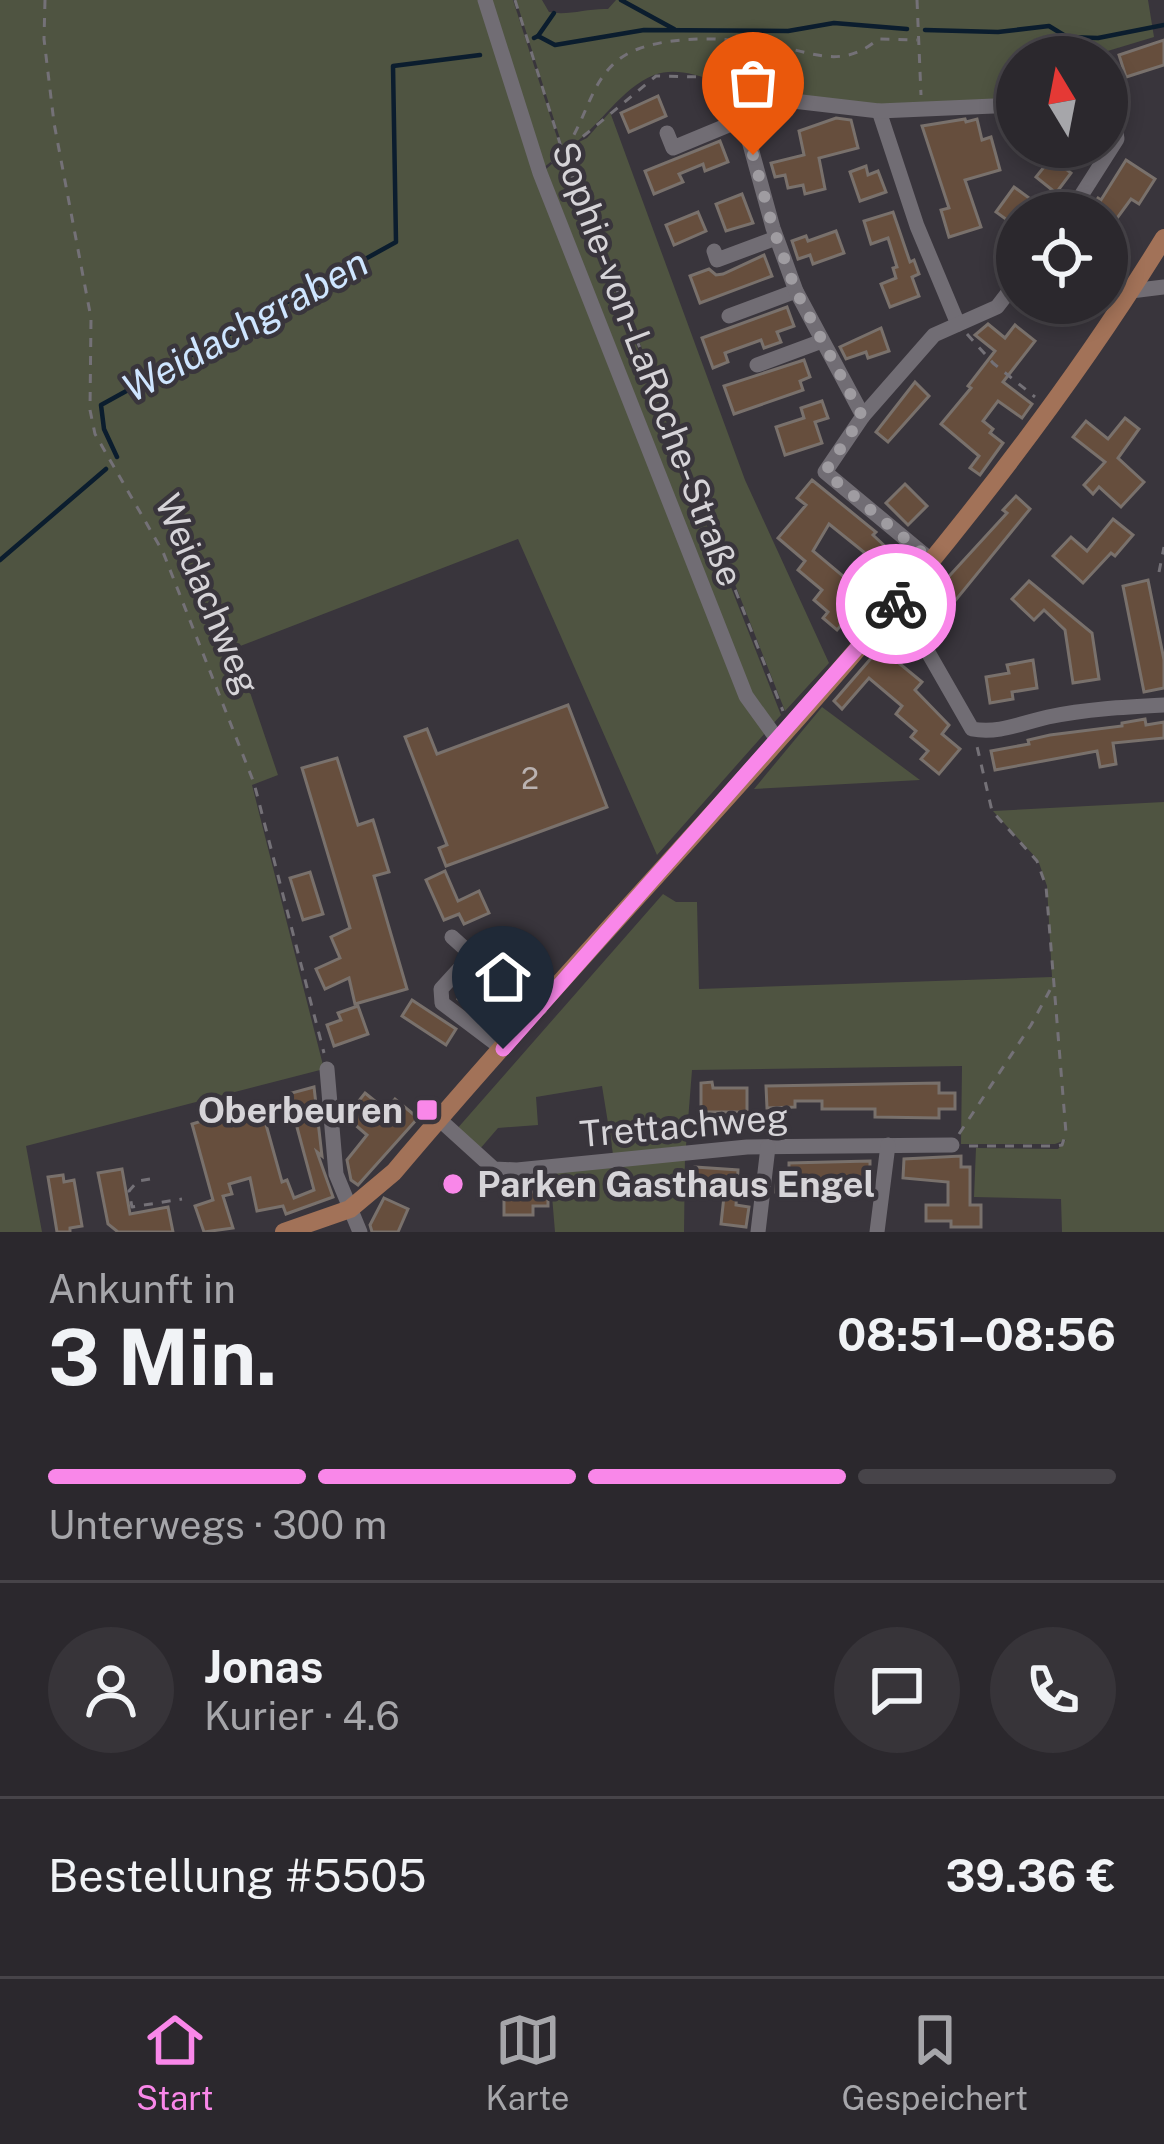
<!DOCTYPE html>
<html lang="de">
<meta charset="utf-8">
<style>
body{margin:0;font-family:"Public Sans",sans-serif;background:#373439;color:#f1f3f6;height:100vh;display:flex;flex-direction:column;font-size:45px;white-space:nowrap}
*{box-sizing:border-box;margin:0}
p{font-size:39px;color:#a6a6aa}
.icon{flex:none;width:66px;height:66px;fill:none;stroke:currentColor;stroke-width:2;stroke-linecap:round;stroke-linejoin:round}
.map{position:relative;height:1232px;overflow:hidden}
.sheet{display:flex;flex-direction:column;background:#2b282d;flex:1}
.sheet>*{flex:none}
.needle{width:78px;rotate:350deg}
.buttons{position:absolute;left:996px;top:36px;display:grid;gap:24px}
.buttons a{display:grid;place-items:center;width:132px;height:132px;border-radius:50%;background:#2b282d;box-shadow:0 6px 18px #0003,0 0 0 3px #474449;font-size:60px}
.pin{position:absolute;display:grid;place-items:center;width:102px;height:102px;color:#fff;margin:-123px -51px;border-radius:50% 50% 50% 0;rotate:-45deg;box-shadow:0 0 12px #0007}
.pin .icon{rotate:45deg}
.courier{position:absolute;display:grid;place-items:center;width:120px;height:120px;margin:-60px;border:9px solid #f987e9;border-radius:50%;background:#fff;color:#222;box-shadow:0 3px 15px #0007}
.summary em{font-style:normal;font-weight:700}
.summary div{display:flex;flex-direction:column-reverse}
.summary{display:flex;align-items:center;justify-content:space-between;height:204px;padding:0 48px}
h1{font-size:78px;font-weight:700;line-height:90px}
.bar{display:grid;grid-template-columns:repeat(4,1fr);gap:18px 12px;align-content:center;height:144px;padding:0 48px}
.bar i{height:15px;border-radius:9px;background:#474449}
.bar .on{background:#f987e9}
.bar p{grid-column:span 4}
.line{display:flex;align-items:center;gap:30px;padding:0 48px;border-top:3px solid #474449}
.line div{flex:1}
.round{display:grid;place-items:center;flex:none;width:126px;height:126px;border-radius:63px;background:#373439}
.tabs{display:flex;justify-content:space-around;align-items:center;height:168px;border-top:3px solid #474449;background:#2b282d;font-size:33px;color:#a6a6aa}
.tabs a{display:grid;justify-items:center;gap:6px}
.tabs .on{color:#f987e9}
.map>svg:first-child{display:block}
.green{fill:#4f5441}
.lines{fill:none;stroke-linecap:round;stroke-linejoin:round}
.stream{stroke:#0b1d2e;stroke-width:4.5}
.building{fill:#664e3d;stroke:#79716c;stroke-width:3;fill-rule:evenodd}
.path{stroke:#747177;stroke-width:3;stroke-dasharray:9 9;stroke-linecap:butt}
.minor{stroke:#716d74;stroke-width:15}
.major{stroke:#a27258;stroke-width:18}
.done{stroke:#9f9ca1;stroke-width:12;stroke-dasharray:0 21.6}
.route{stroke:#f987e9;stroke-width:15}
.poi-dot{fill:#f987e9;stroke:#39353c;stroke-width:4.5}
.labels{text-anchor:middle;dominant-baseline:central;stroke-width:9;stroke-linejoin:round;paint-order:stroke}
.number-label{font-size:30px;fill:#bab2b1}
.street-label{font-size:36px;fill:#d6d4d8;stroke:#39353c}
.poi-label{font-size:36px;font-weight:bold;fill:#d6d4d8;stroke:#39353c;text-anchor:end}
.water-label{font-size:39px;font-style:italic;fill:#cee5ff;stroke:#39353c}
</style>
<div class="map">
<svg width="1164" height="1232" viewBox="0 0 1164 1232">
<rect width="100%" height="100%" fill="#39353c"/>
<g class="green">
<polygon points="0,0 480,0 532,168 765,733 657,855 518,539 235,648 278,775 252,785 324,1069 26,1146 42,1232 0,1232"/>
<polygon points="490,0 513,0 562,153 543,168"/>
<path d="M 516,0 L 542,0 L 549,12 C 568,16 588,8 608,9 L 616,0 L 1148,0 L 1154,37 L 1101,53 L 1101,57 L 1017,57 L 1017,102 C 930,106 838,113 752,94 C 722,87 686,63 654,75 C 621,88 600,126 571,146 L 587,138 L 610,112 L 745,480 L 829,663 L 785,711 L 564,151 Z"/>
<polygon points="562,155 781,715 771,726 750,694 544,171"/>
<polygon points="822,707 920,780 754,789"/>
<polygon points="1164,802 1164,1232 1062,1232 1061,1199 974,1197 976,1148 1058,1149 1066,1140 1055,1144 961,1144 962,1066 692,1070 686,1146 613,1154 602,1086 536,1097 538,1125 498,1128 479,1150 456,1130 663,894 676,902 697,902 699,989 1052,977 1047,886 1038,860 993,811"/>
<polygon points="685,1155 684,1232 555,1232 550,1172"/>
</g>
<g class="lines">
<g class="stream">
<polyline points="621,0 674,29"/>
<polyline points="925,30 998,32 1049,26 1067,37 1098,38 1164,25"/>
<polyline points="538,36 554,13"/>
<polyline points="534,38 538,36 555,45 644,30 788,31 834,23 907,29"/>
<polyline points="117,457 104,429 101,405 396,242 393,66 480,55"/>
<polyline points="0,560 106,469"/>
</g>
</g>
<g class="building">
<polygon points="1164,40 1164,65 1126,77 1119,55"/>
<polygon points="658,96 666,116 629,132 621,113"/>
<polygon points="836,118 851,120 858,148 819,158 825,189 805,194 803,185 788,188 785,175 775,177 771,163 804,155 799,131"/>
<polygon points="965,119 966,122 977,119 982,140 991,137 1000,170 965,180 981,227 949,237 941,210 949,208 922,126"/>
<polygon points="720,141 728,162 705,171 703,164 679,174 683,182 654,194 645,171"/>
<polygon points="1056,152 1066,160 1062,166 1071,173 1056,193 1036,177"/>
<polygon points="1126,160 1155,179 1139,204 1131,199 1107,232 1107,213 1087,213 1098,198 1101,200"/>
<polygon points="866,166 868,175 878,171 886,192 860,201 850,172"/>
<polygon points="1014,187 1044,209 1017,213 1007,220 996,212"/>
<polygon points="742,194 753,223 726,231 716,204"/>
<polygon points="698,212 706,231 674,245 666,225"/>
<polygon points="893,212 910,262 914,260 919,274 912,277 919,296 890,307 881,284 896,278 893,268 897,267 888,238 871,244 864,221"/>
<polygon points="836,231 844,253 813,264 810,255 798,259 792,241 806,236 808,241"/>
<polygon points="764,255 772,276 700,303 690,276 709,269 716,275 723,274"/>
<polygon points="787,307 794,326 777,332 781,342 764,348 761,340 725,353 728,362 713,368 702,338"/>
<polygon points="988,324 1005,338 1015,325 1035,341 1003,382 1032,404 1022,418 998,401 983,421 993,429 990,433 1003,443 980,475 970,468 979,456 941,424 971,388 968,386 995,351 975,335"/>
<polygon points="881,328 889,351 868,358 866,352 846,359 840,347"/>
<polygon points="804,360 810,377 800,381 803,390 734,414 724,386"/>
<polygon points="915,382 929,396 888,442 876,432"/>
<polygon points="822,401 828,418 815,422 822,443 785,455 776,427 804,418 801,408"/>
<polygon points="1125,418 1139,429 1118,458 1144,482 1121,507 1099,487 1093,494 1084,485 1105,462 1073,437 1086,421 1108,439"/>
<path d="M 812,480 L 876,532 L 873,535 L 904,564 L 857,619 L 851,614 L 837,630 L 823,618 L 828,612 L 814,600 L 822,590 L 798,570 L 805,561 L 778,538 L 806,505 L 797,498 ZM 829,524 L 865,553 L 844,577 L 813,551 Z"/>
<polygon points="905,484 927,506 908,525 886,503"/>
<polygon points="1016,496 1030,509 946,612 929,598 1007,513 1003,510"/>
<polygon points="1113,519 1133,535 1115,556 1111,553 1083,583 1053,556 1071,537 1087,551"/>
<polygon points="1148,580 1164,660 1164,688 1144,692 1123,586"/>
<polygon points="1029,581 1092,633 1099,679 1073,683 1065,630 1044,610 1034,620 1012,599"/>
<polygon points="886,641 895,648 889,655 922,682 915,690 949,725 942,734 960,749 939,774 921,759 928,751 911,737 916,731 896,714 902,706 869,678 842,709 834,701"/>
<polygon points="1033,660 1037,688 1012,692 1013,699 990,703 986,677 1009,673 1007,665"/>
<polygon points="568,705 607,807 446,866 439,848 447,845 405,737 427,729 437,754"/>
<polygon points="1145,719 1146,725 1164,722 1164,738 1113,743 1116,764 1100,767 1097,751 995,770 991,751 1029,744 1028,740 1050,735 1122,726 1122,723"/>
<polygon points="337,758 358,825 373,820 389,872 374,876 407,989 355,1004 349,978 325,989 316,969 340,958 331,937 350,928 302,768"/>
<polygon points="445,871 458,901 479,891 489,913 464,924 459,914 444,920 426,880"/>
<polygon points="310,872 323,914 303,920 290,878"/>
<polygon points="477,976 518,1007 498,1030 458,999"/>
<polygon points="412,1000 456,1029 446,1045 402,1016"/>
<polygon points="358,1006 368,1034 334,1046 327,1025 341,1020 338,1013"/>
<polygon points="712,1082 713,1088 747,1088 747,1112 701,1112 701,1083"/>
<polygon points="939,1083 939,1093 955,1093 955,1109 939,1109 939,1118 875,1117 875,1109 822,1109 822,1101 795,1101 795,1107 767,1108 766,1086"/>
<polygon points="314,1087 322,1156 317,1152 333,1197 286,1214 283,1206 257,1211 250,1178 229,1184 232,1194 223,1196 233,1228 204,1232 195,1206 213,1200 192,1124 260,1103 282,1182 287,1180 294,1198 314,1190 288,1094"/>
<polygon points="365,1093 386,1110 395,1099 418,1118 358,1185 351,1180 347,1160 367,1135 346,1117"/>
<polygon points="961,1156 961,1167 970,1167 970,1205 981,1205 981,1227 951,1227 951,1221 926,1221 926,1205 948,1205 948,1182 903,1178 904,1159"/>
<polygon points="870,1161 870,1182 793,1183 793,1192 776,1192 777,1172 789,1171 789,1163"/>
<polygon points="695,1167 738,1170 736,1205 749,1207 746,1227 721,1224 725,1187 695,1180"/>
<polygon points="122,1169 130,1214 168,1207 173,1232 118,1232 108,1224 98,1173"/>
<polygon points="63,1175 64,1182 74,1180 82,1226 70,1228 70,1232 57,1232 48,1177"/>
<polygon points="504,1192 548,1192 548,1206 533,1206 533,1215 504,1215"/>
<polygon points="384,1198 408,1209 398,1232 372,1232 370,1225"/>
</g>
<g class="lines">
<g class="path">
<polyline points="45,0 44,39 54,123 91,318 90,410 95,434 163,552 254,783 324,1053"/>
<polyline points="515,0 563,153 783,711"/>
<polyline points="917,0 921,95"/>
<polyline points="569,148 656,76 702,77 734,89"/>
<path d="M 552,163 C 591,130 584,69 638,49 C 673,36 720,38 757,42 C 803,47 838,74 878,39 L 917,40"/>
<polyline points="967,334 993,363 1035,397"/>
<polyline points="1159,572 1164,547"/>
<polyline points="959,1134 1031,1025 1050,990"/>
<polyline points="969,1146 1055,1146 1062,1145 1066,1133 1046,886 1037,861 992,811 976,742"/>
<polyline points="150,1179 138,1181 129,1191 132,1207 182,1199"/>
</g>
<g class="minor">
<polyline points="485,0 540,173 746,696 777,739"/>
<polyline points="879,111 917,226 958,324"/>
<polyline points="667,133 673,148 743,119"/>
<polyline points="1070,213 1117,139 1115,126 1107,114"/>
<polyline points="714,251 717,260 776,238"/>
<polyline points="1131,291 1164,287"/>
<polyline points="729,316 796,291"/>
<polyline points="757,365 822,341"/>
<polyline points="863,416 796,291 773,228 743,119 743,99 750,96 879,111 1017,105"/>
<polyline points="932,561 825,472 863,416 934,335 997,307 1017,281"/>
<path d="M 892,609 L 925,647 L 972,729 C 999,734 1021,723 1048,717 C 1086,709 1125,707 1164,705"/>
<polyline points="452,937 504,984 540,1008"/>
<polyline points="476,958 462,966 441,989 442,1003 503,1049"/>
<polyline points="327,1069 336,1174 360,1232"/>
<polyline points="440,1120 494,1169 517,1170 747,1147 952,1145"/>
<polyline points="758,1232 768,1147"/>
<polyline points="877,1232 888,1145"/>
</g>
<path class="major" d="M 284,1232 L 350,1209 L 394,1172 C 654,864 952,583 1164,238"/>
</g>
<g class="lines">
<polyline class="done" points="753,155 773,228 796,291 862,416 825,472 932,561 896,604"/>
<polyline class="route" points="503,1049 896,604"/>
</g>
<g class="poi-dot">
<rect x="415" y="1098" width="24" height="24" rx="6"/>
<circle cx="453" cy="1184" r="12"/>
</g>
<g class="labels">
<g class="number-label">
<text x="530" y="778">2</text>
</g>
<g class="street-label">
<text transform="translate(648 364) rotate(69)">Sophie-von-LaRoche-Straße</text>
<text transform="translate(208 594) rotate(67)">Weidachweg</text>
<text transform="translate(684 1125) rotate(-5)">Trettachweg</text>
</g>
<g class="poi-label">
<text x="403" y="1110">Oberbeuren</text>
<text x="477" y="1184" text-anchor="start">Parken Gasthaus Engel</text>
</g>
<g class="water-label">
<text transform="translate(245 325) rotate(-29)">Weidachgraben</text>
</g>
</g>
</svg>
<div class="buttons">
<a><svg class="needle" viewBox="-14 -14 28 28"><path d="M0-13l5 13h-10z" fill="#e53935"/><path d="M0 13l5-13h-10z" fill="#a6a6aa"/></svg></a>
<a><svg class="icon" aria-label="locate" viewBox="0 0 24 24"><circle cx="12" cy="12" r="6"/><path d="M12 2v4M12 18v4M2 12h4M18 12h4"/></svg></a>
</div>
<div class="pin" style="left:753px;top:155px;background:#ea580c"><svg class="icon" aria-label="bag" viewBox="0 0 24 24"><path d="M5 8h14l-1 12H6zM9 8a3 3 0 0 1 6 0"/></svg></div>
<div class="pin" style="left:503px;top:1049px;background:#1f2937"><svg class="icon" aria-label="home" viewBox="0 0 24 24"><path d="M3 11l9-7 9 7M6 9v11h12V9"/></svg></div>
<div class="courier" style="left:896px;top:604px"><svg class="icon" aria-label="bike" viewBox="0 0 24 24"><circle cx="6" cy="16" r="4"/><circle cx="18" cy="16" r="4"/><path d="M6 16l4-8h5l3 8M10 8l3 8H6M13 5h3"/></svg></div>
</div>
<section class="sheet">
<div class="summary"><div><h1>3 Min.</h1><p>Ankunft in</p></div><em>08:51–08:56</em></div>
<div class="bar"><i class="on"></i><i class="on"></i><i class="on"></i><i></i><p>Unterwegs · 300 m</p></div>
<div class="line" style="height:216px"><a class="round"><svg class="icon" aria-label="person" viewBox="0 0 24 24"><circle cx="12" cy="8" r="4"/><path d="M4 21q1-7 8-7t8 7"/></svg></a><div><b>Jonas</b><p>Kurier · 4.6</p></div><a class="round"><svg class="icon" aria-label="chat" viewBox="0 0 24 24"><path d="M4 5h16v11H9l-5 4z"/></svg></a><a class="round"><svg class="icon" aria-label="phone" viewBox="0 0 24 24"><path d="M5 4h4l2 5-3 2q2 4 5 5l2-3 5 2v4C11 20 4 13 5 4z"/></svg></a></div>
<div class="line" style="height:156px"><div>Bestellung #5505</div><b>39.36 €</b></div>
</section>
<nav class="tabs">
<a class="on"><svg class="icon" aria-label="home" viewBox="0 0 24 24"><path d="M3 11l9-7 9 7M6 9v11h12V9"/></svg>Start</a>
<a><svg class="icon" aria-label="map" viewBox="0 0 24 24"><path d="M3 6l6-2 6 2 6-2v14l-6 2-6-2-6 2zM9 4v14M15 6v14"/></svg>Karte</a>
<a><svg class="icon" aria-label="saved" viewBox="0 0 24 24"><path d="M7 4h10v16l-5-4-5 4z"/></svg>Gespeichert</a>
</nav>
